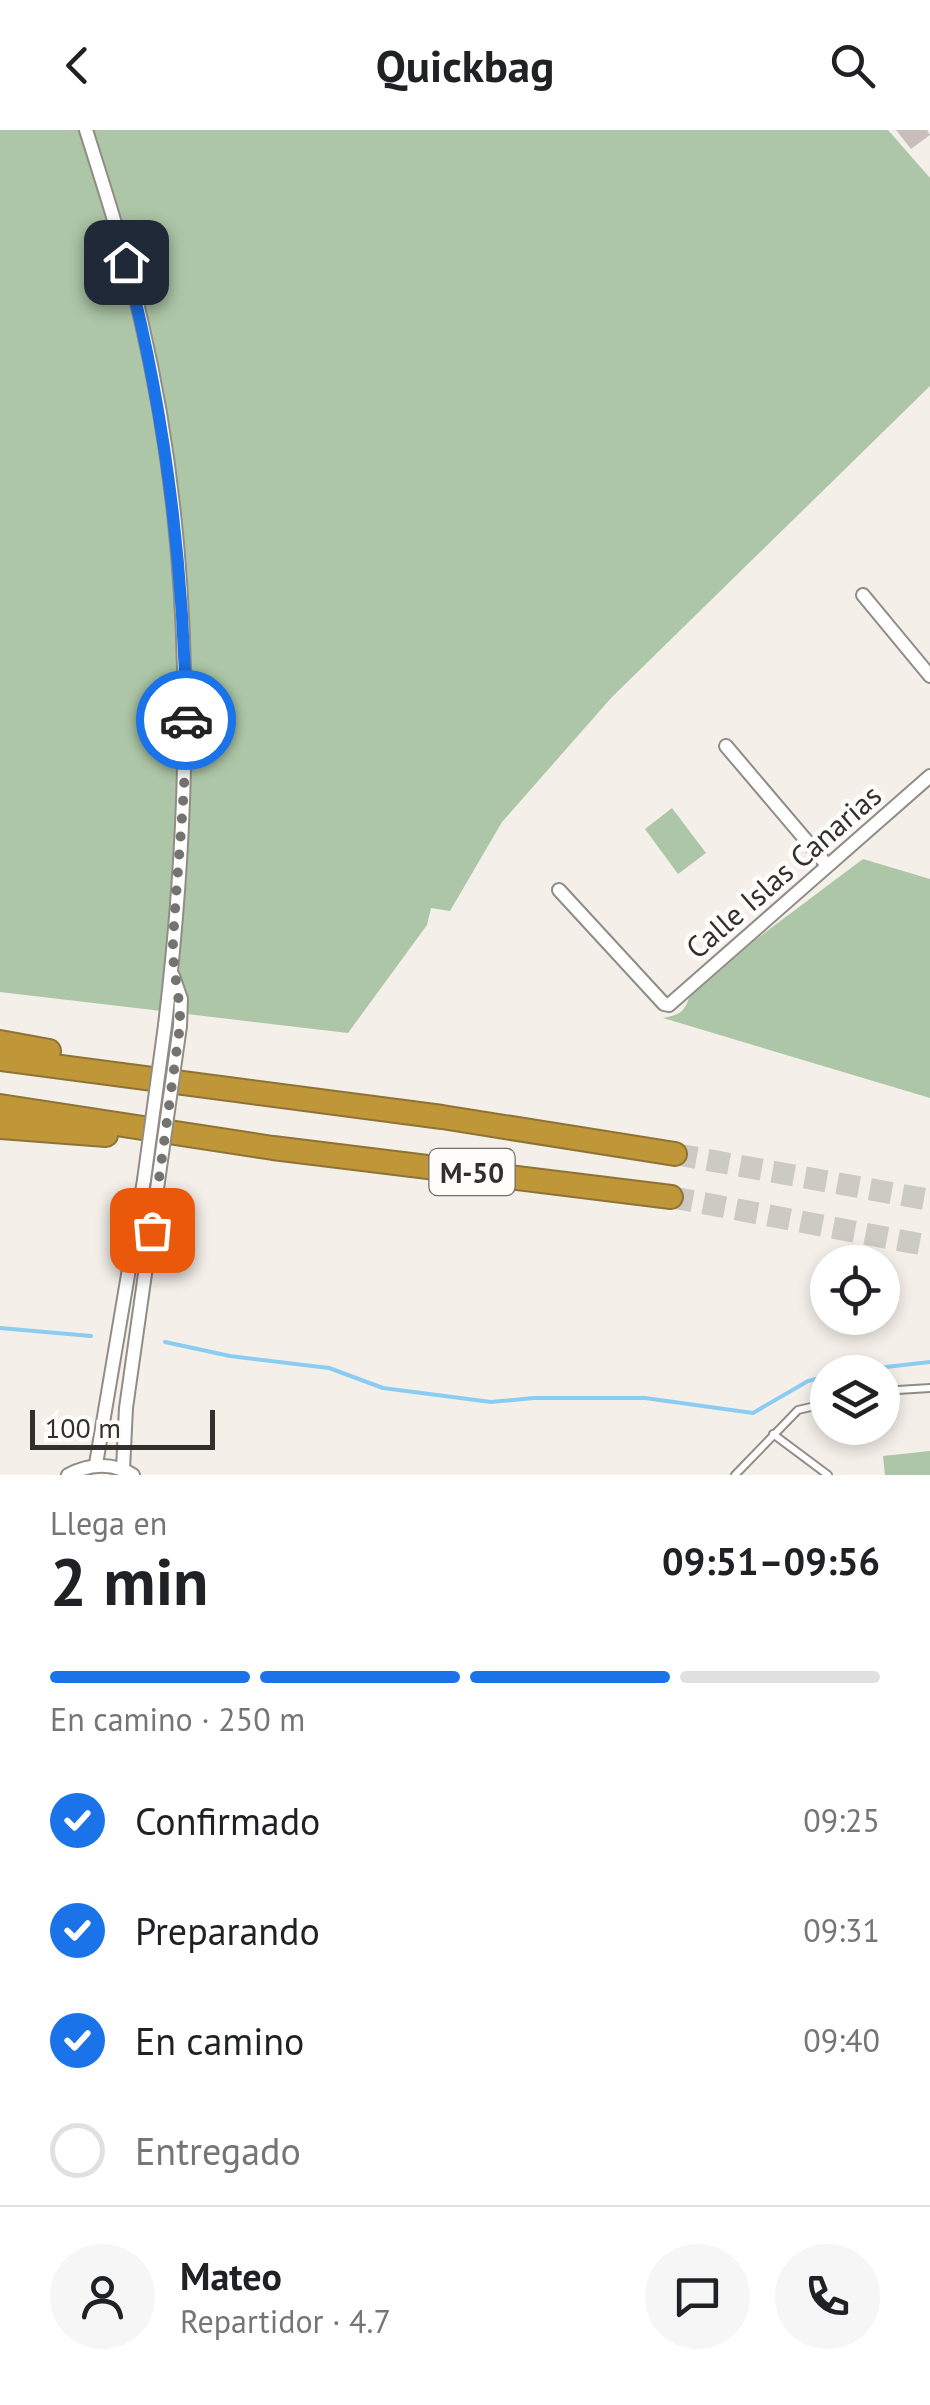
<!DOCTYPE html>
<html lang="es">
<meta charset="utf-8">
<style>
body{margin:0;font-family:"PT Sans",sans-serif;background:#f6f6f6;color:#202124;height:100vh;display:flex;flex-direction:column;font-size:38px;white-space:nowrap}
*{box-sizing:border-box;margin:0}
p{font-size:32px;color:#757577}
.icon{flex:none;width:55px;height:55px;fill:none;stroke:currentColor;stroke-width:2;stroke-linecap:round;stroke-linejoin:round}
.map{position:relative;height:1345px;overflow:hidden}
.side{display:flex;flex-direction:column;background:#fff;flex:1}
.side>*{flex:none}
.buttons{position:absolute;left:810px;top:1115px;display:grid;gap:20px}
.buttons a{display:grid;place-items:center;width:90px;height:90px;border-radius:50%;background:#fff;box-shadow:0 5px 15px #0003;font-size:50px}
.scale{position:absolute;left:30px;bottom:25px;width:185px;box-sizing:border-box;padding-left:10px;border:5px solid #31302d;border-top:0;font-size:28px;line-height:35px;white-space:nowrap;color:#31302d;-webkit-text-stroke:8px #fffdfa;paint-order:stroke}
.pin{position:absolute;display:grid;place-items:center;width:85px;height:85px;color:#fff;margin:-42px;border-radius:20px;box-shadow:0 5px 15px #0006}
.courier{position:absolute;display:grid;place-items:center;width:100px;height:100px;margin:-50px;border:8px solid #1a73e8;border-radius:50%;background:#fff;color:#222;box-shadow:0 2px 12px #0007}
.summary em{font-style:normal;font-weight:600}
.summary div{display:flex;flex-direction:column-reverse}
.summary{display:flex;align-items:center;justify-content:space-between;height:170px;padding:0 50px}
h1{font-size:65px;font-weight:600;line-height:75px}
.bar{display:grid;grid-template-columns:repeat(4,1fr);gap:15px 10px;align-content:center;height:120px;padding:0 50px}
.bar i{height:12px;border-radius:8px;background:#e0e0e0}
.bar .selected{background:#1a73e8}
.bar p{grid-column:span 4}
.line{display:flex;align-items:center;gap:25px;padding:0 50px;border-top:2px solid #e0e0e0}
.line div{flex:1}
.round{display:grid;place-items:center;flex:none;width:105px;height:105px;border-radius:52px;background:#f6f6f6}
ol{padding:0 50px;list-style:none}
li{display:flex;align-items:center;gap:30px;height:110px}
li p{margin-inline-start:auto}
li .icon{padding:10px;border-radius:50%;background:#1a73e8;color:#fff;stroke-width:4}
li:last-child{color:#757577}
li i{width:55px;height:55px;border:5px solid #e0e0e0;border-radius:50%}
header{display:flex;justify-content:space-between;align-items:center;height:130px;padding:0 50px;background:#fff;font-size:45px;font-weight:600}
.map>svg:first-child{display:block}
.green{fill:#adc6a7}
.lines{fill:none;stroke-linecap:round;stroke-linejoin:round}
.stream{stroke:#8bcdf2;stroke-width:4}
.building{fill:#c8bfbd}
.highway-tunnel{stroke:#cdc9c3;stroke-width:22;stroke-dasharray:22 11;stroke-linecap:butt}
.lane-casing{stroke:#918c86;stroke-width:10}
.street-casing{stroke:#918c86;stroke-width:16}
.highway-casing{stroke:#8e7334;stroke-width:26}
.lane{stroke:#fff;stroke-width:6}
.street{stroke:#fff;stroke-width:12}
.highway{stroke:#c09738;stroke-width:22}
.street-bridge-casing{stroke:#918c86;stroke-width:16;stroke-linecap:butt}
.street-bridge{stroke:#fff;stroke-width:12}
.done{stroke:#75736f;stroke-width:10;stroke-dasharray:0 18}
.route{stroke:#1a73e8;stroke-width:12}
.labels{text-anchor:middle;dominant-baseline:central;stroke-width:9;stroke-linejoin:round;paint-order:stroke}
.shield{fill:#fffdfa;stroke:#6f6e6a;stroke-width:2.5}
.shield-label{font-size:28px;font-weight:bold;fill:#31302d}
.street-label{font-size:30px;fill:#31302d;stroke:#fffdfa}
</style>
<header><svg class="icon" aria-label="back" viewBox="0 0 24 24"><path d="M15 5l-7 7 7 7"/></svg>Quickbag<svg class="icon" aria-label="search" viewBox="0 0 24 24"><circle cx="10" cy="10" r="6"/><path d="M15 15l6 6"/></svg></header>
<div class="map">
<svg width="930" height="1345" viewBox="0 0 930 1345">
<rect width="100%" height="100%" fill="#f4efe9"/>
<g class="green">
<polygon points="0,0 888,0 930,48 930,256 612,567 502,692 450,781 431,778 427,795 348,903 0,862"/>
<polygon points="672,678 706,723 678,744 645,699"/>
<path d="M 863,729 L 930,749 L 930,968 L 663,888 C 678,885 684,883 689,868 L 755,810 Z"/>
<polygon points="930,1321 930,1345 885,1345 883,1326"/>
</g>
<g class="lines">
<g class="stream">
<polyline points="0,1198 91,1206"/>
<polyline points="165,1212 230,1226 329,1238 383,1258 491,1272 534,1268 645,1268 753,1283 808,1251 828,1246"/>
<polyline points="842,1242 930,1232"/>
</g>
</g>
<polygon class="building" points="896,0 927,0 930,5 911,19"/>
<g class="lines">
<g class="highway-tunnel">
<polyline points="675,1024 930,1070"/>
<polyline points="671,1067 930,1116"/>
</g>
<g class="lane-casing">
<g id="lane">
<polyline points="882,1261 930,1258"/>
<polyline points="773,1304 828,1345"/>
<polyline points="735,1345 798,1280 828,1273"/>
</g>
</g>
<g class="street-casing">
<g id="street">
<path d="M 86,0 C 106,63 126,126 141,190 C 196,421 193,661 165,895"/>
<polyline points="863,465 930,546"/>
<polyline points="726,616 827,735"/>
<polyline points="559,760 664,874 669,875 930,646"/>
<polyline points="173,846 181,869 180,896"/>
<polyline points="96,1334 144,1050"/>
<polyline points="123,1339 126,1278 156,1066"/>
<path d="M 68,1345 C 89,1334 112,1332 133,1345"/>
</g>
</g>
<g class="highway-casing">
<g id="highway">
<polyline points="0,912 49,921"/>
<polyline points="0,929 442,987 675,1024"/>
<polyline points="0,976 273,1018 671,1067"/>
<polyline points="0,997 106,1005"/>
</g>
</g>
<use href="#lane" class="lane"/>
<use href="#street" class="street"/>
<use href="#highway" class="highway"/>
<g class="street-bridge-casing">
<g id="street-bridge">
<polyline points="144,1050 165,895"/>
<polyline points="156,1066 180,896"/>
</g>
</g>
<use href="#street-bridge" class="street-bridge"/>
</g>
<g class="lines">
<path class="done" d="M 152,1100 L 180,896 C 181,867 172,842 173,813 C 177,738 186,664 186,590"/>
<path class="route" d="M 126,132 C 165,282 184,435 186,590"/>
</g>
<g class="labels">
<rect class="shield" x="429.5" y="1019" width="85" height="46" rx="8"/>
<g class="shield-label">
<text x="472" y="1042">M-50</text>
</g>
<g class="street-label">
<text transform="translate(783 741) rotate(-41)">Calle Islas Canarias</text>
</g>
</g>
</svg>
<div class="buttons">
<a><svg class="icon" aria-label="locate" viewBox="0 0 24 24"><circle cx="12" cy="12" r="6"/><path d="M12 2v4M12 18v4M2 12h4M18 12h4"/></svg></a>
<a><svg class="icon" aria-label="layers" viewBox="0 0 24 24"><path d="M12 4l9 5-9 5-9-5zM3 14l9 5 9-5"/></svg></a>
</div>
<div class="scale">100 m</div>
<div class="pin" style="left:152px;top:1100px;background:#ea580c"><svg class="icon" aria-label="bag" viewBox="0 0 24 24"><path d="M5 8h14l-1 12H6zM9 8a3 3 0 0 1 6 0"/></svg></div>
<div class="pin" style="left:126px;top:132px;background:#1f2937"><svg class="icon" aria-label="home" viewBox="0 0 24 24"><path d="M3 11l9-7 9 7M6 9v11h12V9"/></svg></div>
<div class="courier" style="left:186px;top:590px"><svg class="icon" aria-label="car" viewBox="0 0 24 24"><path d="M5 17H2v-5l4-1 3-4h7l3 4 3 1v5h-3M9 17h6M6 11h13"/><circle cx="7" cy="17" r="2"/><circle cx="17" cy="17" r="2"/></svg></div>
</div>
<section class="side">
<div class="summary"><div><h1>2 min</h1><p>Llega en</p></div><em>09:51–09:56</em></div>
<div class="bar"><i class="selected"></i><i class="selected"></i><i class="selected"></i><i></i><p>En camino · 250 m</p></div>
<ol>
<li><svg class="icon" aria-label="check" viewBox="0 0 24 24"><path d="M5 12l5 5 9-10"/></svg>Confirmado<p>09:25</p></li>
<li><svg class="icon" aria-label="check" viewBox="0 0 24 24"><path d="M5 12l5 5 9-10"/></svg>Preparando<p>09:31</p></li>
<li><svg class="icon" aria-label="check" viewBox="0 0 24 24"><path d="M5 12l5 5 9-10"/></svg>En camino<p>09:40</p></li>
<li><i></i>Entregado</li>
</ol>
<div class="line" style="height:180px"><a class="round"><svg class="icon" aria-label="person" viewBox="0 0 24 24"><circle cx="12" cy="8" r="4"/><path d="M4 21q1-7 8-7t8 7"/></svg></a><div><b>Mateo</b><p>Repartidor · 4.7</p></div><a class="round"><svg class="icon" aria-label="chat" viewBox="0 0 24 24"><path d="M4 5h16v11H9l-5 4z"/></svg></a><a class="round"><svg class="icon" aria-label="phone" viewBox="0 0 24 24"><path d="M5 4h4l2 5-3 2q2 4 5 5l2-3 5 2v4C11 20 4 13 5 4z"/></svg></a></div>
</section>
